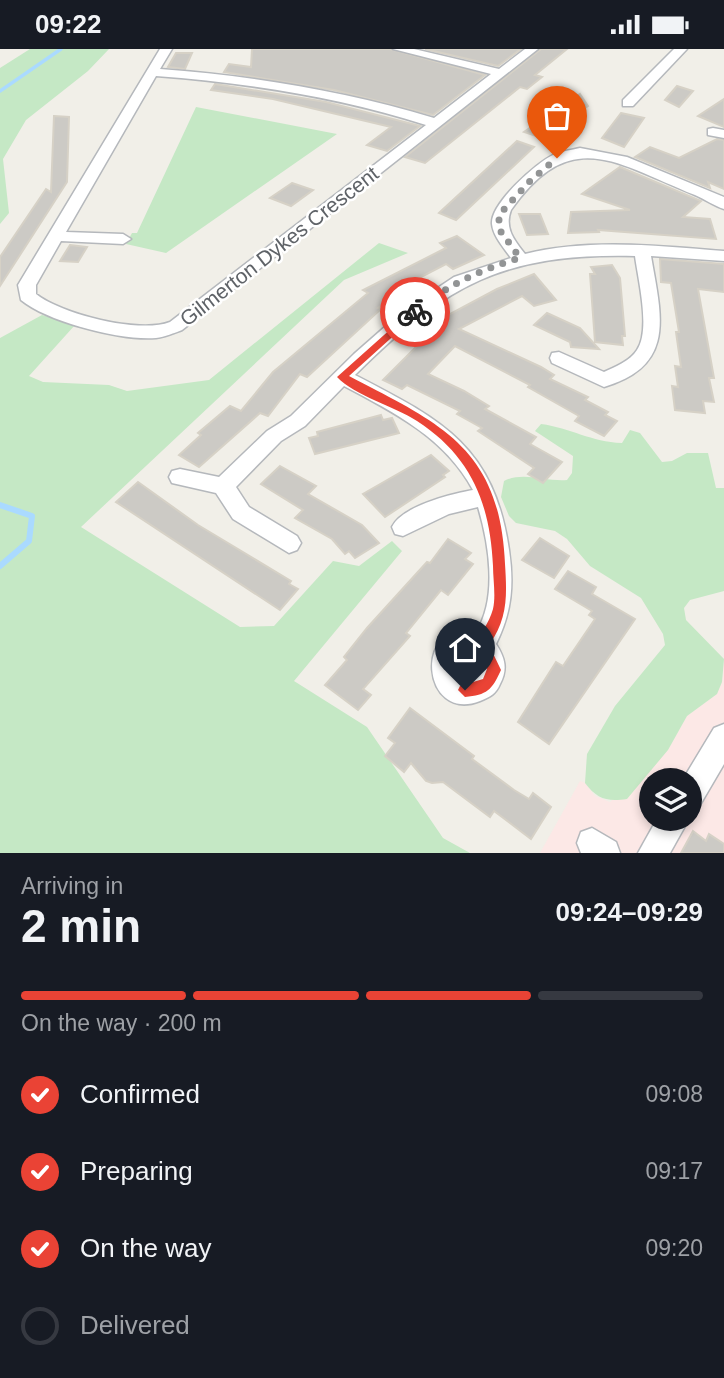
<!DOCTYPE html>
<meta charset="utf-8">
<style>
body{margin:0;font-family:Helvetica,sans-serif;background:#242831;color:#f1f3f6;height:100vh;display:flex;flex-direction:column;font-size:26px;white-space:nowrap}
*{box-sizing:border-box;margin:0}
p{font-size:23px;color:#9ea1a6}
.icon{flex:none;width:38px;height:38px;fill:none;stroke:currentColor;stroke-width:2;stroke-linecap:round;stroke-linejoin:round}
.map{position:relative;height:804px;overflow:hidden}
.details{display:flex;flex-direction:column;background:#171b24;flex:1}
.details>*{flex:none}
.buttons{position:absolute;left:639px;top:719px;display:grid;gap:14px}
.buttons a{display:grid;place-items:center;width:63px;height:63px;border-radius:50%;background:#171b24;box-shadow:0 4px 10px #0003;font-size:35px}
.pin{position:absolute;display:grid;place-items:center;width:60px;height:60px;color:#fff;margin:-72px -30px;border-radius:50% 50% 50% 0;rotate:-45deg;box-shadow:0 0 7px #0007}
.pin .icon{rotate:45deg}
.courier{position:absolute;display:grid;place-items:center;width:70px;height:70px;margin:-35px;border:5px solid #ea4335;border-radius:50%;background:#fff;color:#222;box-shadow:0 2px 9px #0007}
.overview em{font-style:normal;font-weight:800}
.overview div{display:flex;flex-direction:column-reverse}
.overview{display:flex;align-items:center;justify-content:space-between;height:119px;padding:0 21px}
h1{font-size:46px;font-weight:800;line-height:52px}
.bar{display:grid;grid-template-columns:repeat(4,1fr);gap:10px 7px;align-content:center;height:84px;padding:0 21px}
.bar i{height:9px;border-radius:5px;background:#363941}
.bar .on{background:#ea4335}
.bar p{grid-column:span 4}
ol{padding:0 21px;list-style:none}
li{display:flex;align-items:center;gap:21px;height:77px}
li p{margin-inline-start:auto}
li .icon{padding:7px;border-radius:50%;background:#ea4335;color:#fff;stroke-width:4}
li:last-child{color:#9ea1a6}
li i{width:38px;height:38px;border:4px solid #363941;border-radius:50%}
.status{display:flex;justify-content:space-between;align-items:center;height:49px;padding:0 35px;background:#171b24;direction:ltr}
.status svg{height:19px;fill:currentColor}
.map>svg:first-child{display:block}
.medical{fill:#fce8e6;fill-rule:evenodd}
.green{fill:#c5e8c5}
.lines{fill:none;stroke-linecap:round;stroke-linejoin:round}
.stream-far1{stroke:#aadaff;stroke-width:3.5}
.stream{stroke:#aadaff;stroke-width:6}
.building{fill:#cccac5;stroke:#d6d1c6;stroke-width:2}
.minor-casing{stroke:#b5b8bc;stroke-width:3}
.minor{fill:#fff;fill-rule:evenodd}
.route{fill:#ea4335}
.done{stroke:#929495;stroke-width:7;stroke-dasharray:0 12.6}
.labels{text-anchor:middle;dominant-baseline:central;stroke-width:5;stroke-linejoin:round;paint-order:stroke}
.far-street-label{font-size:21px;fill:#5f6368;stroke:#fff}
</style>
<div class="status"><b>09:22</b><svg viewBox="0 0 49 12"><path d="M0 12V9h3v3zM5 12V6h3v6zM10 12V3h3v9zM15 12V0h3v12zM26 1h20v11H26zM47 4h2v5h-2z"/></svg></div>
<div class="map">
<svg width="724" height="804" viewBox="0 0 724 804">
<rect width="100%" height="100%" fill="#f1efe8"/>
<path class="medical" d="M 724,610 L 724,804 L 540,804 L 580,732 L 585,734 L 595,747 L 610,753 L 668,701 L 687,667 L 717,645 L 722,633 ZM 651,732 L 690,732 L 690,770 L 651,770 Z"/>
<g class="green">
<polygon points="30,0 109,0 88,22 26,71 3,110 9,164 0,175 0,19"/>
<polygon points="196,58 337,85 166,204 126,195 132,184 137,184"/>
<polygon points="379,194 408,204 344,231 81,478 240,578 274,577 333,512 359,517 392,492 402,502 294,632 367,678 443,789 470,804 0,804 0,289 42,266 75,276 29,327 43,333 109,336 127,342 209,331"/>
<path d="M 541,375 C 571,379 591,393 622,394 L 630,381 L 640,384 L 662,413 L 672,412 L 687,404 L 708,404 L 716,439 L 724,439 L 724,542 L 690,551 L 684,559 L 686,571 L 724,610 L 722,633 L 717,645 L 687,667 L 668,701 L 627,750 C 607,753 597,750 585,734 L 587,705 L 615,657 L 665,596 L 663,585 L 641,549 L 590,517 L 567,490 L 555,482 L 516,474 L 509,467 L 501,448 L 504,432 C 523,422 547,433 567,431 L 572,424 L 573,407 L 535,382 Z"/>
</g>
<g class="lines">
<polyline class="stream-far1" points="0,42 61,0"/>
<polyline class="stream" points="0,456 32,467 29,492 0,517"/>
</g>
<g class="building">
<polygon points="252,0 390,0 485,26 433,66 334,41 224,23 229,15 251,18"/>
<polygon points="425,0 521,0 498,17"/>
<polygon points="541,0 567,0 535,26 542,28 527,40 520,38 425,114 405,108"/>
<polygon points="176,4 192,4 185,20 168,18"/>
<polygon points="215,35 326,53 420,77 387,102 367,96 391,78 273,50 211,41"/>
<polygon points="677,37 693,42 679,58 665,51"/>
<polygon points="580,45 588,57 542,89 524,83"/>
<polygon points="724,50 724,78 698,67"/>
<polygon points="621,64 644,69 624,98 602,89"/>
<polygon points="54,67 69,68 67,133 0,237 0,208 46,140 51,143"/>
<polygon points="717,90 724,91 724,140 708,133 710,139 635,108 650,98 679,109"/>
<polygon points="517,92 534,98 456,171 439,164"/>
<polygon points="620,118 701,152 683,168 710,170 716,190 598,181 599,183 568,184 571,163 630,161 582,145"/>
<polygon points="292,134 313,141 291,157 270,149"/>
<polygon points="519,165 540,165 548,185 527,186"/>
<polygon points="457,187 484,206 453,220 446,215 419,229 378,259 381,260 307,328 300,325 268,367 260,364 199,418 179,406 201,386 198,384 230,357 241,362 273,323 368,244 363,241 446,199 440,194"/>
<polygon points="70,196 87,198 78,213 60,212"/>
<polygon points="660,210 724,215 724,243 698,240 714,329 709,329 714,353 703,352 705,364 675,361 672,337 678,338 675,317 681,318 676,283 679,283 671,234 661,233"/>
<polygon points="612,216 620,229 625,287 622,287 623,296 595,293 590,225 595,225 591,218"/>
<polygon points="534,225 556,251 534,257 522,247 459,280 541,318 554,326 550,330 588,348 585,351 608,363 605,366 617,372 604,387 575,372 579,367 528,338 530,336 455,297 428,325 464,342 489,357 485,360 536,388 530,395 562,413 543,434 528,425 534,419 478,382 482,379 457,365 460,362 407,336 402,340 383,331 427,287 424,286 448,266 497,240"/>
<polygon points="547,264 580,279 599,300 571,298 570,293 534,276"/>
<polygon points="381,366 383,371 392,369 399,384 315,405 309,389 318,387 317,383"/>
<polygon points="431,406 449,422 443,426 445,428 385,468 363,445"/>
<polygon points="280,417 316,437 308,445 362,476 379,494 355,509 349,502 345,505 332,490 295,469 303,461 261,435"/>
<polygon points="138,433 198,476 291,532 289,535 298,540 280,561 116,453"/>
<polygon points="540,489 569,507 554,529 522,511"/>
<polygon points="448,490 471,504 465,510 473,515 448,546 441,541 406,584 410,587 363,640 371,646 358,661 325,636 347,611 344,608 367,579 427,513 430,514"/>
<polygon points="568,522 596,538 592,545 635,570 549,695 518,673 556,613 563,617 595,570 589,566 592,562 555,540"/>
<polygon points="410,659 474,707 472,710 514,741 529,750 533,744 551,758 531,790 494,762 490,768 443,733 432,734 426,732 411,714 404,723 385,707 395,694 388,689"/>
<polygon points="693,782 706,792 709,785 724,795 724,804 681,804"/>
</g>
<g class="lines">
<g class="minor-casing">
<g id="minor">
<path d="M 160,0 L 172,0 L 160,20 C 254,27 345,42 434,69 L 491,25 L 393,0 L 414,0 L 499,20 L 525,0 L 538,0 L 182,281 C 174,284 165,288 156,289 C 121,292 48,273 21,251 L 18,236 ZM 156,27 C 248,34 338,48 426,76 L 170,273 C 139,285 61,265 36,245 L 36,236 L 61,192 L 123,195 L 131,190 L 123,185 L 66,183 Z"/>
<polygon points="674,0 687,0 633,57 623,57 623,51"/>
<polygon points="713,79 724,81 724,89 708,86 708,80"/>
<path d="M 580,99 L 627,108 L 724,148 L 724,160 C 714,157 705,150 695,146 C 617,115 571,75 511,161 C 504,179 514,191 525,205 C 589,189 659,197 724,202 L 724,212 L 651,207 C 661,266 677,317 604,338 L 552,314 L 550,309 L 552,304 L 559,303 L 604,323 C 615,318 630,312 637,301 C 651,281 638,230 635,207 C 503,204 447,235 355,326 C 442,371 494,397 509,501 C 514,535 512,563 496,595 C 505,609 508,620 500,635 C 496,645 490,648 480,652 C 422,675 412,570 476,583 C 498,549 489,495 478,458 L 449,465 L 403,487 L 395,485 L 392,478 C 402,457 451,445 473,441 C 445,389 395,364 344,337 L 305,377 L 281,392 L 236,438 L 249,458 L 297,487 L 301,494 L 297,501 L 289,504 L 233,470 L 216,444 L 172,434 L 169,428 L 172,422 L 180,420 L 219,428 L 267,382 L 291,367 L 354,305 L 403,262 L 454,228 L 511,209 C 504,199 493,187 492,175 C 490,155 536,114 553,106 C 562,102 571,101 580,99 ZM 464,605 L 470,605 L 479,612 L 479,623 L 472,630 L 464,630 L 457,623 L 457,612 Z"/>
<polygon points="724,675 724,715 700,756 690,760 690,732 682,732 714,679"/>
<polygon points="657,770 689,770 670,804 638,804"/>
<polygon points="592,779 616,793 620,804 581,804 577,794 581,783"/>
</g>
</g>
<use href="#minor" class="minor"/>
</g>
<path class="route" d="M 412,261 L 420,263 L 349,327 C 441,375 500,399 505,515 C 507,546 508,570 489,596 L 501,621 C 492,641 487,646 465,648 L 458,641 L 460,637 L 483,630 L 487,620 L 482,608 L 473,598 C 480,584 489,575 493,560 C 496,547 493,530 493,517 C 490,454 471,407 417,372 C 394,357 355,347 337,328 Z"/>
<g class="lines">
<path class="done" d="M 415,263 C 445,237 482,220 520,209 L 499,180 L 499,166 L 530,132 L 557,109"/>
</g>
<g class="labels">
<g class="far-street-label">
<text transform="translate(279 197) rotate(-38)">Gilmerton Dykes Crescent</text>
</g>
</g>
</svg>
<div class="buttons">
<a><svg class="icon" aria-label="layers" viewBox="0 0 24 24"><path d="M12 4l9 5-9 5-9-5zM3 14l9 5 9-5"/></svg></a>
</div>
<div class="pin" style="left:557px;top:109px;background:#ea580c"><svg class="icon" aria-label="bag" viewBox="0 0 24 24"><path d="M5 8h14l-1 12H6zM9 8a3 3 0 0 1 6 0"/></svg></div>
<div class="pin" style="left:465px;top:641px;background:#1f2937"><svg class="icon" aria-label="home" viewBox="0 0 24 24"><path d="M3 11l9-7 9 7M6 9v11h12V9"/></svg></div>
<div class="courier" style="left:415px;top:263px"><svg class="icon" aria-label="bike" viewBox="0 0 24 24"><circle cx="6" cy="16" r="4"/><circle cx="18" cy="16" r="4"/><path d="M6 16l4-8h5l3 8M10 8l3 8H6M13 5h3"/></svg></div>
</div>
<section class="details">
<div class="overview"><div><h1>2 min</h1><p>Arriving in</p></div><em>09:24–09:29</em></div>
<div class="bar"><i class="on"></i><i class="on"></i><i class="on"></i><i></i><p>On the way · 200 m</p></div>
<ol>
<li><svg class="icon" aria-label="check" viewBox="0 0 24 24"><path d="M5 12l5 5 9-10"/></svg>Confirmed<p>09:08</p></li>
<li><svg class="icon" aria-label="check" viewBox="0 0 24 24"><path d="M5 12l5 5 9-10"/></svg>Preparing<p>09:17</p></li>
<li><svg class="icon" aria-label="check" viewBox="0 0 24 24"><path d="M5 12l5 5 9-10"/></svg>On the way<p>09:20</p></li>
<li><i></i>Delivered</li>
</ol>
</section>
